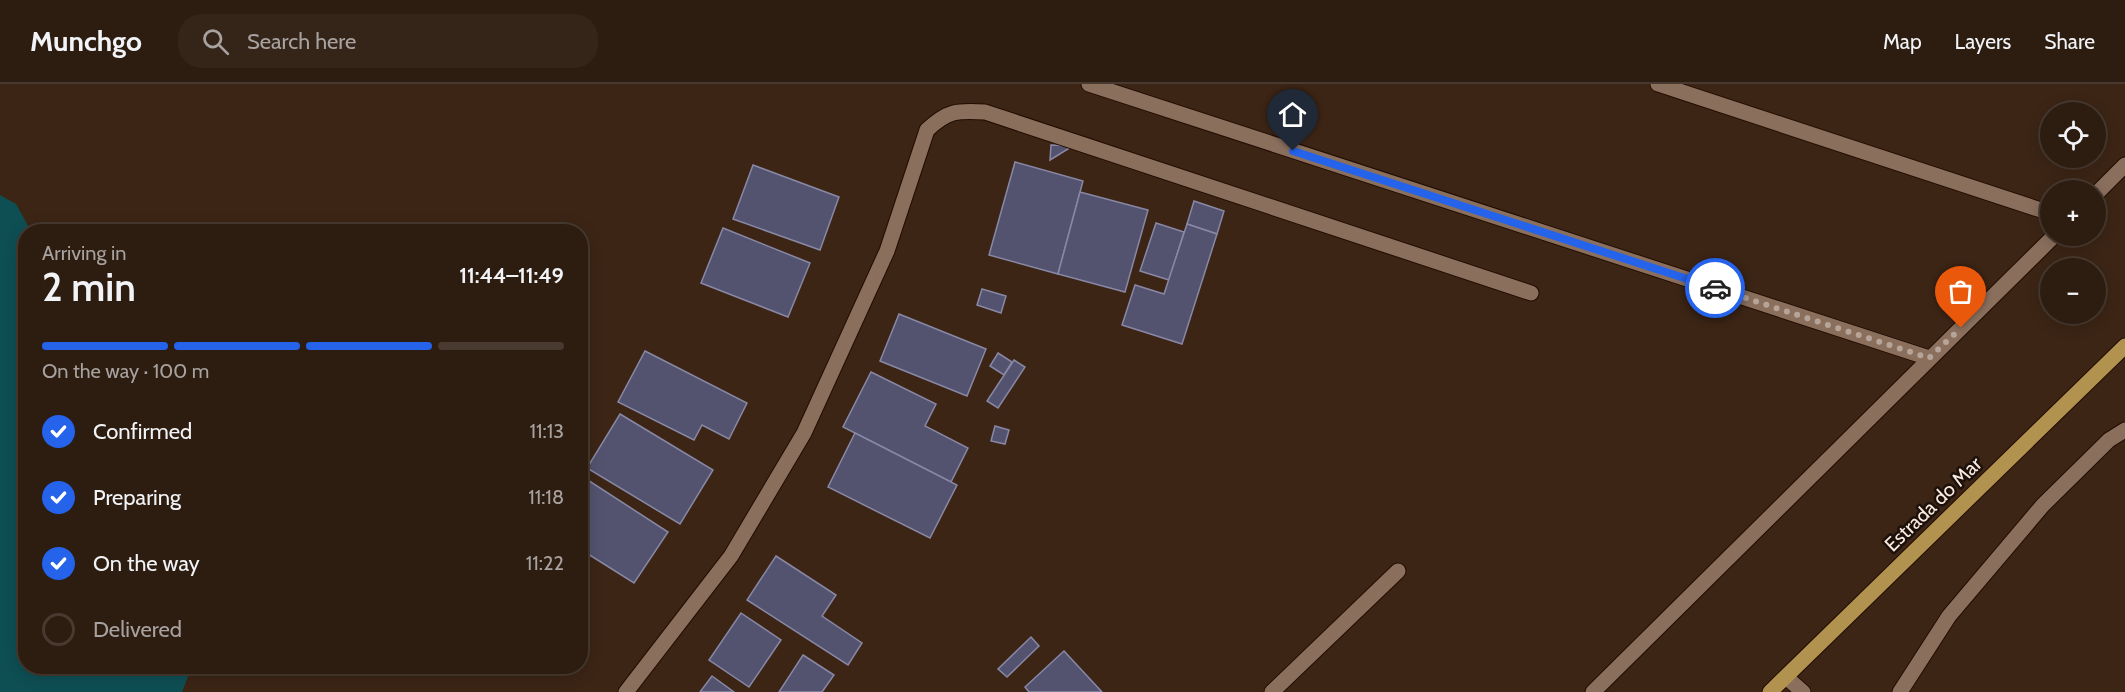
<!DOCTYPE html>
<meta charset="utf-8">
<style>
body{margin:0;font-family:Cabin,sans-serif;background:#352519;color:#f1f3f6;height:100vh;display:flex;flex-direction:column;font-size:22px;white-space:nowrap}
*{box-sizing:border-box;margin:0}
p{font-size:20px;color:#a7a19f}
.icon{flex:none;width:33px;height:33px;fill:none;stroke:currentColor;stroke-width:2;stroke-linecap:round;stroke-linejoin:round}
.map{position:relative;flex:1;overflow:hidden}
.drawer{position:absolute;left:18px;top:140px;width:570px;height:450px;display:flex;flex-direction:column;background:#2d1c10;border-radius:24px;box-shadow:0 3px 15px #0003,0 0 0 2px #483a30}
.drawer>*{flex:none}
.buttons{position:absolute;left:2040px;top:18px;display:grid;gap:12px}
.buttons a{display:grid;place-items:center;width:66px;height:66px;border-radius:50%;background:#2d1c10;box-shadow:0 3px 15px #0003,0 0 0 2px #483a30;font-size:30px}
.pin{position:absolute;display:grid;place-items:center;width:51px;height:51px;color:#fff;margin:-62px -26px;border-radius:50% 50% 50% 0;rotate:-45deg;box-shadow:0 0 6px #0007}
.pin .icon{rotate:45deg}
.courier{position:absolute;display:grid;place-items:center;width:60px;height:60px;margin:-30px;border:4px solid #2563eb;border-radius:50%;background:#fff;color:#222;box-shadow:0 2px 8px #0007}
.headline em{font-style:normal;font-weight:600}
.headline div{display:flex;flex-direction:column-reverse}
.headline{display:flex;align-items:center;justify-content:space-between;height:102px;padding:0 24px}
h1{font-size:39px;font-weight:600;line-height:45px}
.bar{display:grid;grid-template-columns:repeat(4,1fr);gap:9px 6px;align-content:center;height:72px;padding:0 24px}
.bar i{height:8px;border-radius:4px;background:#483a30}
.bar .on{background:#2563eb}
.bar p{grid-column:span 4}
ol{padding:0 24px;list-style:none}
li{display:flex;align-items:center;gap:18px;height:66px}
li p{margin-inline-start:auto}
li .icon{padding:6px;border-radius:50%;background:#2563eb;color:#fff;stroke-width:4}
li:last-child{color:#a7a19f}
li i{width:33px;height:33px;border:3px solid #483a30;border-radius:50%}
header{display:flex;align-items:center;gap:36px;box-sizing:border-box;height:84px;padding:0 30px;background:#2d1c10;border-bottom:2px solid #483a30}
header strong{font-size:28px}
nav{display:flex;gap:33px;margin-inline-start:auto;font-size:21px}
.search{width:420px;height:54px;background:#352519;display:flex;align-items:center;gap:15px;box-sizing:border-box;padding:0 21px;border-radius:24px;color:#a7a19f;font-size:22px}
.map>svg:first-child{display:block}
.water{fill:#0e4f54}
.building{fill:#54536f;stroke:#8888a6;stroke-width:1.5}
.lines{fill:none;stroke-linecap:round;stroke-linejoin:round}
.minor-casing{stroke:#220d01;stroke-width:17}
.major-casing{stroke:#220d01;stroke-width:17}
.minor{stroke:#8a6f5d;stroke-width:15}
.major{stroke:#b2924f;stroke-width:15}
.done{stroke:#b7a498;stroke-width:6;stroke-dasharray:0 10.8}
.route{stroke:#2563eb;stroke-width:8}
.labels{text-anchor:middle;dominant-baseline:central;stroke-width:5;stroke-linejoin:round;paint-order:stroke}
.street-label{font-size:20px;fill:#f9e9df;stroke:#1c110a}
</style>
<header>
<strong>Munchgo</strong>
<div class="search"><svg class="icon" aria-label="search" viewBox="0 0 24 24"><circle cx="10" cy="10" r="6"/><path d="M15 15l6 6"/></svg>Search here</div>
<nav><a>Map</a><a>Layers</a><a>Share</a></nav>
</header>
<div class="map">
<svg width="2125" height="608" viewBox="0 0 2125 608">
<rect width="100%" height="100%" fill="#3c2515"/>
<polygon class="water" points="0,111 16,120 31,147 26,147 26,582 192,582 182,608 0,608"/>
<g class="building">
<polygon points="1051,61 1073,62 1050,76"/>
<polygon points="1015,78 1083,97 1058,190 989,171"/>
<polygon points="753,81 839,113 820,166 733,135"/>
<polygon points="1080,108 1148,126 1125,208 1058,190"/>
<polygon points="1194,117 1224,127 1217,150 1187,140"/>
<polygon points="1156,139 1184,148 1169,196 1140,187"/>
<polygon points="1187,140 1217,150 1182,260 1122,241 1135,201 1164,210"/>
<polygon points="723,144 810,179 788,233 701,199"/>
<polygon points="982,205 1006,212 1001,229 977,221"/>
<polygon points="899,230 986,265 967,312 880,277"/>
<polygon points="645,267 747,319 729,355 702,341 694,356 618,318"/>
<polygon points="998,269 1012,278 1004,291 990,282"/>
<polygon points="1014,276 1025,283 998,324 987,317"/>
<polygon points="871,288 936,320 925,342 968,364 951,398 843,343"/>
<polygon points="620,330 713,386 680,440 587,384"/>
<polygon points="995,342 1009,346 1005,360 991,357"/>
<polygon points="855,349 957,401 930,454 828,403"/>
<polygon points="580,391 668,448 634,499 580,465"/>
<polygon points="776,472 836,511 822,532 862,559 848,581 747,516"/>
<polygon points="741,529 781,556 749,603 709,576"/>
<polygon points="1031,553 1039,562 1007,593 998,585"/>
<polygon points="1064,567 1102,608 1029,608 1025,603"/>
<polygon points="803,571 834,591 822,608 779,608"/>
<polygon points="712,592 734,608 700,608"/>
</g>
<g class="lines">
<g class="minor-casing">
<g id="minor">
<polyline points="1089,0 1929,274"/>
<polyline points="1658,0 2050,129"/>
<polyline points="2096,110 2125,81"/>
<polyline points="1786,593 1803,608"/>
<path d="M 626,608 L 731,472 L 804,349 L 887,167 L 927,46 C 947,27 957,26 985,28 L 1531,209"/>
<polyline points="1272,608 1398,487"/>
<polyline points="1593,608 2054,152"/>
<polyline points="1900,608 1949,532 2043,421 2109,356 2125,346"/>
</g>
</g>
<g class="major-casing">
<polyline id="major" points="1770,608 2125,262"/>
</g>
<use href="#minor" class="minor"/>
<use href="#major" class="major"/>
</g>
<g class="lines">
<polyline class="done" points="1715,204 1929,274 1961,244"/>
<polyline class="route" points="1293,67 1715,204"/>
</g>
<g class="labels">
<g class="street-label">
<text transform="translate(1933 420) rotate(-44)">Estrada do Mar</text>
</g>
</g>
</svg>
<div class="buttons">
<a><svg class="icon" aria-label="locate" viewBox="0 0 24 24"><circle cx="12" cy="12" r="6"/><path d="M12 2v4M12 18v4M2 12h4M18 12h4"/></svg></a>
<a>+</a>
<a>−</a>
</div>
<div class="pin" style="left:1961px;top:244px;background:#ea580c"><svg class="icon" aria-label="bag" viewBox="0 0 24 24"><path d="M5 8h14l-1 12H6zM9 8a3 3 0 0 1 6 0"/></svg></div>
<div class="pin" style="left:1293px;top:67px;background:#1f2937"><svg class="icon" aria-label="home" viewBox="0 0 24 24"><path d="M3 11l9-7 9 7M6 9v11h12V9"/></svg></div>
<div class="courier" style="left:1715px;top:204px"><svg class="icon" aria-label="car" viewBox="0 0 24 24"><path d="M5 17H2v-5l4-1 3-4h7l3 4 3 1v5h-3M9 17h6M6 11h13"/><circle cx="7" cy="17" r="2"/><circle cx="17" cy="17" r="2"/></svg></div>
<section class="drawer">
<div class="headline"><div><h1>2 min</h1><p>Arriving in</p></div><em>11:44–11:49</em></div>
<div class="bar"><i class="on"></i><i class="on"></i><i class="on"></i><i></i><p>On the way · 100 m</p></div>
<ol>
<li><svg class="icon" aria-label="check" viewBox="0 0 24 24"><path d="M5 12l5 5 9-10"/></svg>Confirmed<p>11:13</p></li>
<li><svg class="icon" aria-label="check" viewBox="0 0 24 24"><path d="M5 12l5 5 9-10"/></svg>Preparing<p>11:18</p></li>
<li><svg class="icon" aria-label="check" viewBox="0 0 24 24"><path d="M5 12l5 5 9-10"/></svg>On the way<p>11:22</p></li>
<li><i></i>Delivered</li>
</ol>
</section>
</div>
